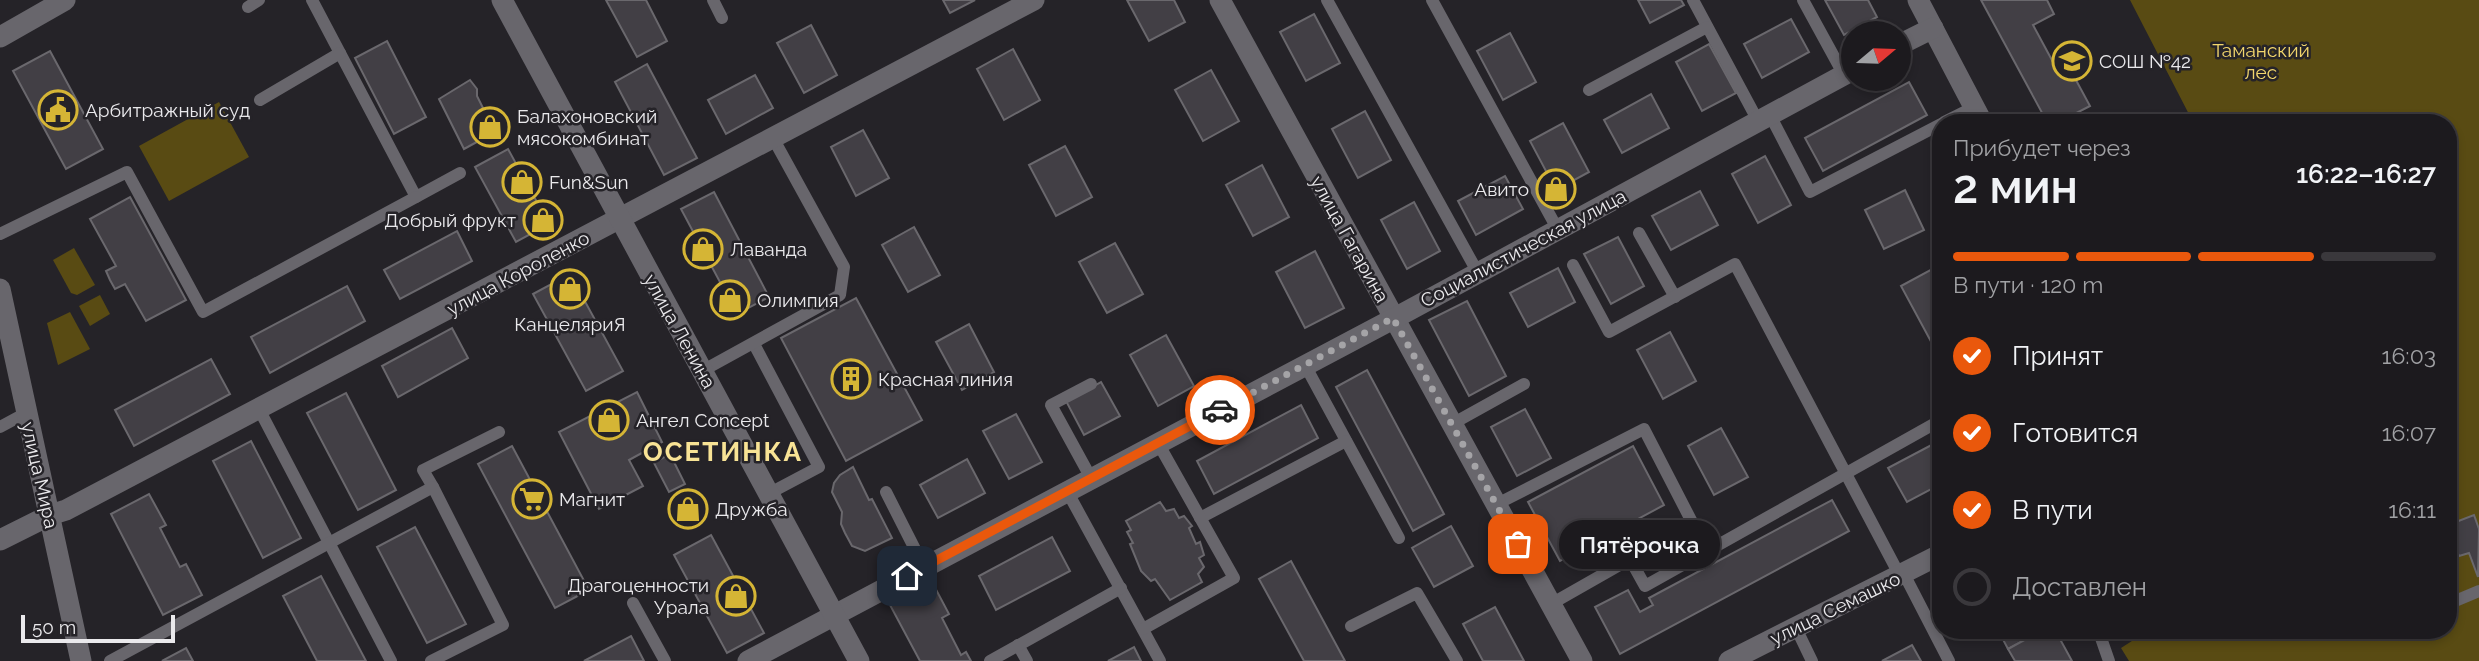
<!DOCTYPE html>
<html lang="ru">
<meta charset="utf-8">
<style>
body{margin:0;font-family:Raleway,sans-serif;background:#252327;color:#f1f3f6;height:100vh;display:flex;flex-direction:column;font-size:26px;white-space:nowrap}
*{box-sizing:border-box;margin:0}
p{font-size:23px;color:#a0a1a4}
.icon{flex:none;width:38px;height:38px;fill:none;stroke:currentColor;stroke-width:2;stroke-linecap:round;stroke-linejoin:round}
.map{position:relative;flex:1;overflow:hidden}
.panel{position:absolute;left:1932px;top:114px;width:525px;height:525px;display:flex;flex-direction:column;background:#1c1a1e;border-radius:28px;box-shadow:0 4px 10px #0003,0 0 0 2px #3a383c}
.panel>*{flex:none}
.needle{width:46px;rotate:71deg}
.controls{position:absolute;left:1841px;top:21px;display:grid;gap:14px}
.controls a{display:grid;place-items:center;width:70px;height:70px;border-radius:50%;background:#1c1a1e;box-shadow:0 4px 10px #0003,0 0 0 2px #3a383c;font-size:35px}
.scale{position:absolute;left:21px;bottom:18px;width:154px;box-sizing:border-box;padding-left:7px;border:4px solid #eae9ec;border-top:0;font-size:19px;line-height:24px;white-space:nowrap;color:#eae9ec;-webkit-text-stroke:5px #252328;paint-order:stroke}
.pin{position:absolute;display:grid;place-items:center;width:60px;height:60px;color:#fff;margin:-30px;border-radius:14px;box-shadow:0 4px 10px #0006}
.courier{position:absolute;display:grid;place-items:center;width:70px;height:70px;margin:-35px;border:5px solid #ea580c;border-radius:50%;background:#fff;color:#222;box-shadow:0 2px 9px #0007}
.bubble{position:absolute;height:49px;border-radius:24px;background:#1c1a1e;box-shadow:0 4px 10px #0003,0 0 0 2px #3a383c;font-size:23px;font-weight:600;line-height:49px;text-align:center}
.headline em{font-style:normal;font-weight:600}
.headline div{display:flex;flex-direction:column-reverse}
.headline{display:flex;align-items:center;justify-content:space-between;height:119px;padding:0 21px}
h1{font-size:46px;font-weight:600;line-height:52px}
.bar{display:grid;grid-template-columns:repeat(4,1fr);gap:10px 7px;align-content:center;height:84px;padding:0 21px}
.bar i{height:9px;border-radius:5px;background:#3a383c}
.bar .on{background:#ea580c}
.bar p{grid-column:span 4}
ol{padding:0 21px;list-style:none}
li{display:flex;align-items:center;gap:21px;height:77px}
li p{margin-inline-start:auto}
li .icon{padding:7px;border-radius:50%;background:#ea580c;color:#fff;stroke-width:4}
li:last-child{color:#a0a1a4}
li i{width:38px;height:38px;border:4px solid #3a383c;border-radius:50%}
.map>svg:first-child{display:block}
.green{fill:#594b13}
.building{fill:#423f45;stroke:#6a686d;stroke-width:2}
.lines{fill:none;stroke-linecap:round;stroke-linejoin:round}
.lane{stroke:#68666c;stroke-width:12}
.street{stroke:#68666c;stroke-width:21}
.secondary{stroke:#68666c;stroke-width:21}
.done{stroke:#a5a4a7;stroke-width:7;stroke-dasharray:0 12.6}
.route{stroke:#ea580c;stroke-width:9}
.labels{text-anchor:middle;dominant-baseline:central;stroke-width:5;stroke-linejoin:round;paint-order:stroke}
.park-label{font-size:19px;fill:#f2d66c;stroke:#252328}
.poi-label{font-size:19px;fill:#eae9ec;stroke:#252328;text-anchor:start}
.street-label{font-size:19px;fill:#eae9ec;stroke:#252328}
.district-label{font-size:26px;font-weight:bold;letter-spacing:2px;fill:#f8e395;stroke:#252328}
</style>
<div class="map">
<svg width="2479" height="661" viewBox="0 0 2479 661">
<rect width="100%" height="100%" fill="#252328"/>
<g class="green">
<polygon points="2130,0 2479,0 2479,661 2129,661 2121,648 2149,630 2448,630 2448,122 2193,122"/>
<polygon points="219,102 249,157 169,201 139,146"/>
<polygon points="74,248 95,285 77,295 71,293 53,260"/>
<polygon points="100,295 110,314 90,326 79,306"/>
<polygon points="70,312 90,349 58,365 47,323"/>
</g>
<g class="building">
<polygon points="606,0 646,0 667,41 637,57"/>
<polygon points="943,0 975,0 950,13"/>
<polygon points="1127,0 1174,0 1185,22 1149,41"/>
<polygon points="1638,0 1681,0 1684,5 1650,23"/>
<polygon points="1825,0 1868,0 1877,17 1844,35"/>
<polygon points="1981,0 2047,0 2054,14 2033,25 2060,75 2070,69 2090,106 2059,122 2047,122"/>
<polygon points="1314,14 1340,63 1306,81 1280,32"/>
<polygon points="1791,19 1809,52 1762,78 1744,44"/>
<polygon points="811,25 837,75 804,93 777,43"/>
<polygon points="1510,33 1536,82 1503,100 1477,51"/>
<polygon points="387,41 426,117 394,134 355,58"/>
<polygon points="1709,44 1736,93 1702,111 1676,62"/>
<polygon points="1013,49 1040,100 1004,120 977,69"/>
<polygon points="50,51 103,149 66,169 13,71"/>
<polygon points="647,64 697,158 664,175 615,82"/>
<polygon points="1211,70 1239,121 1203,141 1175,90"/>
<polygon points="755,75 773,108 726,134 708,100"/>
<polygon points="470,80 477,89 477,96 495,132 464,149 439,99"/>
<polygon points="1909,82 1927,115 1823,171 1805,138"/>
<polygon points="1651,94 1669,128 1622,153 1604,120"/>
<polygon points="1365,111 1391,160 1358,178 1332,129"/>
<polygon points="1563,123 1589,172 1556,190 1530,141"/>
<polygon points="863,130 889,178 856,196 831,147"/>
<polygon points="1065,146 1092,197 1056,216 1029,165"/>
<polygon points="508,149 549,224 516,242 475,167"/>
<polygon points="1765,156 1791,205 1758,223 1732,174"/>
<polygon points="1262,165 1289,217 1253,236 1226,185"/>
<polygon points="1505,176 1523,209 1476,235 1458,201"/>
<polygon points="1905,190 1924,230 1884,249 1865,210"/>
<polygon points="1700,191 1718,225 1671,250 1652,216"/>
<polygon points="714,192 769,297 737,314 681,209"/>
<polygon points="130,197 186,300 146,321 125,284 115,289 110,280 106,271 116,266 90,219"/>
<polygon points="1414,202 1440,251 1407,269 1381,220"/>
<polygon points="914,227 940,275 908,292 882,245"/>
<polygon points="457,231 472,261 400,299 384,270"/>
<polygon points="1618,237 1644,286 1611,304 1584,254"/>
<polygon points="1115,243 1143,294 1107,313 1079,262"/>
<polygon points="1315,251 1344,308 1305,328 1276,272"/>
<polygon points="1936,267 1941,275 1941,360 1901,286"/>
<polygon points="1558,268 1575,302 1528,327 1510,293"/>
<polygon points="570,274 623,371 586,391 533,294"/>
<polygon points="347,286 365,321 270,373 251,337"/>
<polygon points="856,298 922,420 846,461 781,338"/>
<polygon points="1467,301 1506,376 1469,396 1429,320"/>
<polygon points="969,324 994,372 962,390 936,342"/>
<polygon points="452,328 468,358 398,397 382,366"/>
<polygon points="1670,332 1696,381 1663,399 1637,350"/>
<polygon points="1166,335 1194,386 1158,406 1130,355"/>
<polygon points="211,359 230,394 134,446 115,410"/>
<polygon points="1367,370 1444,514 1413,531 1336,387"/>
<polygon points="1101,382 1120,416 1084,435 1066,401"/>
<polygon points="637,392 662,442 629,460 643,486 599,509 559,432"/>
<polygon points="346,393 396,490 358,510 307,413"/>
<polygon points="1301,405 1318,438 1214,494 1197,461"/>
<polygon points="1525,409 1551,458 1517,476 1491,427"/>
<polygon points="1016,414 1042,462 1009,479 983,431"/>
<polygon points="1721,428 1748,477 1714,495 1688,446"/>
<polygon points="1941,440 1941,484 1907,502 1888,468"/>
<polygon points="251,441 301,538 263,558 213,461"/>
<polygon points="512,446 589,590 555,608 478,464"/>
<polygon points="1633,446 1664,505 1560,561 1528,502"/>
<polygon points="670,454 685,484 669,492 654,463"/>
<polygon points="967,459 985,493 938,518 920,485"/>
<polygon points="853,467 869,500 872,499 892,538 865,551 852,546 845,533 841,524 842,512 832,492 834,483 840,475"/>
<polygon points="688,492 701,518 686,526 673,500"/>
<polygon points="149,494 166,525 160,528 180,567 186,564 202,595 163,615 111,514"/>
<polygon points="1832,500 1849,531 1620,654 1595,607 1628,590 1640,612 1653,605 1649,598"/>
<polygon points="1160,502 1166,511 1174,509 1179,518 1184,516 1192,526 1189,528 1196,544 1200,542 1204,555 1199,558 1204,567 1198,574 1202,582 1170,600 1155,579 1151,581 1141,571 1130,544 1133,543 1127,532 1131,530 1126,521"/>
<polygon points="2474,515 2479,529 2478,577 2469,553 2459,556 2448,528 2448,525"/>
<polygon points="1451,526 1473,566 1434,587 1412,548"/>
<polygon points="415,527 466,624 427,643 377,547"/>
<polygon points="711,535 764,633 727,653 674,555"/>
<polygon points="1052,537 1070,571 996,610 979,576"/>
<polygon points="1291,561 1345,661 1304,661 1259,579"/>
<polygon points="321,576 366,661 317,661 283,596"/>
<polygon points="932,582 949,614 942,618 961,655 966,652 971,661 920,661 890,605"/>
<polygon points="1495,607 1524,661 1483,661 1463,624"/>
<polygon points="1998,630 2043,630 2008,649"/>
<polygon points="2043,630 2055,630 2072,661 2015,661 2008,649"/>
<polygon points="631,636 644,661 584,661"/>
<polygon points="1912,645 1921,661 1882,661"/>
<polygon points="1134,647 1141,661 1108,661"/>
<polygon points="186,648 193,661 162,661"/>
</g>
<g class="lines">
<g class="lane">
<polyline points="312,0 416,197 460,173"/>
<polyline points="713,0 722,18"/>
<polyline points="1327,0 1478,273"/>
<polyline points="1432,0 1558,230"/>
<polyline points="1693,0 1758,121"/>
<polyline points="1803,0 1844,75"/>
<polyline points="248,7 259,0"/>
<polyline points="1589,90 1707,27"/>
<polyline points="260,100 340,53"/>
<polyline points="1770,115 1810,192 1941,124"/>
<polyline points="1944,122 1974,107"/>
<polyline points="1639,233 1675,297"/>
<polyline points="0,234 127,172 203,312 416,197"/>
<polyline points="1573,265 1609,332 1735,264 1900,576"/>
<polyline points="754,344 819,467 768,494"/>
<polyline points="1305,365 1399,538"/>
<polyline points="702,371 840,295 844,267 773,138"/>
<polyline points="1091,384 1051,405 1091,478"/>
<polyline points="259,409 391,661"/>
<polyline points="1452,424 1524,384"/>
<polyline points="0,427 26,413"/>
<polyline points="433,487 423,470 499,432"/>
<polyline points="1067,491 1160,661"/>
<polyline points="886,492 924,567"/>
<polyline points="1497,504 1644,429 1693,524 1630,559"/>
<polyline points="1200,518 1346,441"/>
<polyline points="1904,574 1949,661"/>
<polyline points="633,603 665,661"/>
<polyline points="1551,604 1630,559 1645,586 1941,420"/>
<polyline points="2448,604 2479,591"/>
<polyline points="1351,626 1417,593 1457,661"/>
<polyline points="1796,628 1812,661"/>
<polyline points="1143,629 1234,578 1158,443"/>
<polyline points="2105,630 2101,638 2109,661"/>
<polyline points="2341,630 2343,634 2386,635 2395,630"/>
<polyline points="1018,645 1027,661"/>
<polyline points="110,661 433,487 503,625 431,661"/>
<polyline points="990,661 1121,588"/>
</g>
<g class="street">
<polyline points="1220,0 1582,661"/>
<polyline points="1918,0 1982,122"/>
<polyline points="0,37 65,0"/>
<polyline points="1899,45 1933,28"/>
<polyline points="0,289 81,661"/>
<polyline points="0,540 50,515 66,510 1034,0"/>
<polyline points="748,661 1393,319 1853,70"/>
<polyline points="1729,661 1941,554"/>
</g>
<polyline class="secondary" points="502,0 859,661"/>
</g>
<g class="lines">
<polyline class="done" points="1220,410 1393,318 1518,544"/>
<polyline class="route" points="907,576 1220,410"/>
</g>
<defs>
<g id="school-ring" transform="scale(2.0125)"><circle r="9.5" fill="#252328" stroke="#d5b535" stroke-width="1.5"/><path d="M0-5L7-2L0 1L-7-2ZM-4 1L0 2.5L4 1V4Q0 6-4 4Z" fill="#d5b535"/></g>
<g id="civic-ring" transform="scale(2.0125)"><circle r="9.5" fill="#252328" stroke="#d5b535" stroke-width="1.5"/><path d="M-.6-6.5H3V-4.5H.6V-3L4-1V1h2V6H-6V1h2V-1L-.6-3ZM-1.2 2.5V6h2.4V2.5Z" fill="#d5b535"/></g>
<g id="shop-ring" transform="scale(2.0125)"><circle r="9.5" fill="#252328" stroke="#d5b535" stroke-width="1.5"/><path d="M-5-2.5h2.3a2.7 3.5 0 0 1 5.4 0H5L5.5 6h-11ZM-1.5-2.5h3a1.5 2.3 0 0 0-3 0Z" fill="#d5b535"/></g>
<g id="building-ring" transform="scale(2.0125)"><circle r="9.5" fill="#252328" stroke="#d5b535" stroke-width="1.5"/><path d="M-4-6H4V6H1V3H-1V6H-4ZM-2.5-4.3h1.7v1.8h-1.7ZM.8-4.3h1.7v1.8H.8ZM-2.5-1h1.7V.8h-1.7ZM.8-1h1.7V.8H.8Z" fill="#d5b535"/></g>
<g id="supermarket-ring" transform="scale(2.0125)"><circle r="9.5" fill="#252328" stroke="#d5b535" stroke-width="1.5"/><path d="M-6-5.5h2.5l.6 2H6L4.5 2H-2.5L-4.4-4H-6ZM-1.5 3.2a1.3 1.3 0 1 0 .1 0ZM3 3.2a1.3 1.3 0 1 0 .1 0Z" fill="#d5b535"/></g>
</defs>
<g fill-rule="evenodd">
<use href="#school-ring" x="2072" y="61"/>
<use href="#civic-ring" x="58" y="110"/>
<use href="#shop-ring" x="490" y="127"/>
<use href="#shop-ring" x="522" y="182"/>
<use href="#shop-ring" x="1556" y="189"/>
<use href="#shop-ring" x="543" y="220"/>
<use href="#shop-ring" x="703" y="249"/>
<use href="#shop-ring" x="570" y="289"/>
<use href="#shop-ring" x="730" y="300"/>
<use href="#building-ring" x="851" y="379"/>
<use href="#shop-ring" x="609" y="420"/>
<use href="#supermarket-ring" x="532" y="499"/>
<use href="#shop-ring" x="688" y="509"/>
<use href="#shop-ring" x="736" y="596"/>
</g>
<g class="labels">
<g class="park-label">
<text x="2261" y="50">Таманский<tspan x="2261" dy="22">лес</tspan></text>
</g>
<g class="poi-label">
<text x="2099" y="61">СОШ №42</text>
<text x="85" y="110">Арбитражный суд</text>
<text x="517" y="116">Балахоновский<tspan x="517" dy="22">мясокомбинат</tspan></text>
<text x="549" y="182">Fun&amp;Sun</text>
<text x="1529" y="189" text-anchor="end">Авито</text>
<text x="516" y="220" text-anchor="end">Добрый фрукт</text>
<text x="730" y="249">Лаванда</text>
<text x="757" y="300">Олимпия</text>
<text x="570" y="324" text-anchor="middle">КанцеляриЯ</text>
<text x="878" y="379">Красная линия</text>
<text x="636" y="420">Ангел Concept</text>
<text x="559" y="499">Магнит</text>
<text x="715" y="509">Дружба</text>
<text x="709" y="585" text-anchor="end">Драгоценности<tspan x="709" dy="22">Урала</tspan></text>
</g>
<g class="street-label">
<text transform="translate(1350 239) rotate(61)">улица Гагарина</text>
<text transform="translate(1523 248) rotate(-28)">Социалистическая улица</text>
<text transform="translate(518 273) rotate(-28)">улица Короленко</text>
<text transform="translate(680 331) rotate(61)">улица Ленина</text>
<text transform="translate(40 475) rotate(77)">улица Мира</text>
<text transform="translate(1835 608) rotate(-26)">улица Семашко</text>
</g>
<g class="district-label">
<text x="723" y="452">ОСЕТИНКА</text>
</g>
</g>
</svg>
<div class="controls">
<a><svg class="needle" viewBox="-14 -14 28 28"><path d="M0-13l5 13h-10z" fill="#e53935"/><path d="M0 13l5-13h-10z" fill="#a0a1a4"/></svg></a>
</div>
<div class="scale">50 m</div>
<div class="pin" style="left:1518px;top:544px;background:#ea580c"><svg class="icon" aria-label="bag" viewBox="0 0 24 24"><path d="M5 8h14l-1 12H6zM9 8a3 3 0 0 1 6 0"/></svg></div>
<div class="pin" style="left:907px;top:576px;background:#1f2937"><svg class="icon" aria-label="home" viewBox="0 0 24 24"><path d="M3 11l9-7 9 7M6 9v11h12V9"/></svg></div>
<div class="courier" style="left:1220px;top:410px"><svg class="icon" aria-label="car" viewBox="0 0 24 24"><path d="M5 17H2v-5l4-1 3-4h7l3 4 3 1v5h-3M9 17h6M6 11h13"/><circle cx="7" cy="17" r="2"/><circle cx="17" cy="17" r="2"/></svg></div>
<div class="bubble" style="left:1559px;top:520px;width:161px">Пятёрочка</div>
<section class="panel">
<div class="headline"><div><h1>2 мин</h1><p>Прибудет через</p></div><em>16:22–16:27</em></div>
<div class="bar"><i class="on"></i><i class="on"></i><i class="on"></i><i></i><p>В пути · 120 m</p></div>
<ol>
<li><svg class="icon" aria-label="check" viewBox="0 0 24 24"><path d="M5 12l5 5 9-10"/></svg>Принят<p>16:03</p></li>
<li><svg class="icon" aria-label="check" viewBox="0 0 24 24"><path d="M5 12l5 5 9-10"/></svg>Готовится<p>16:07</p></li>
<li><svg class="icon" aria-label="check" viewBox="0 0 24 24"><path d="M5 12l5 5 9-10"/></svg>В пути<p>16:11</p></li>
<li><i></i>Доставлен</li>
</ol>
</section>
</div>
